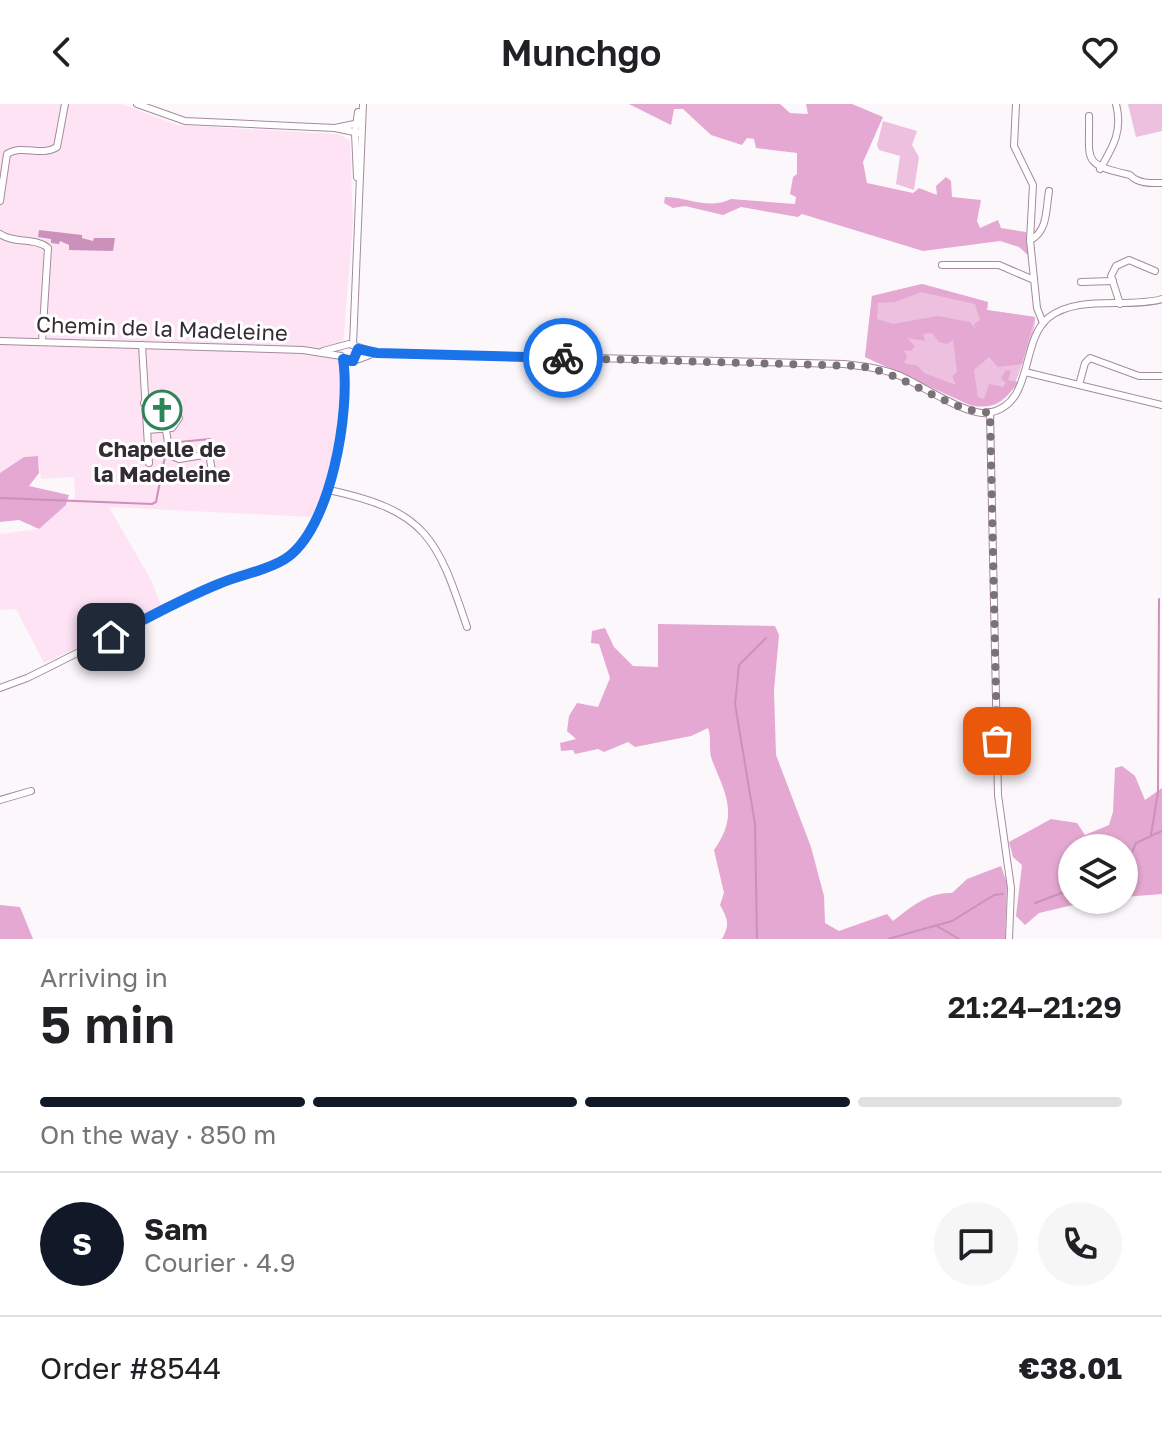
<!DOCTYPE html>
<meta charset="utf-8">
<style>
body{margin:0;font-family:"Golos Text",sans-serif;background:#f6f6f6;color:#202124;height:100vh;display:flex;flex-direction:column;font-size:30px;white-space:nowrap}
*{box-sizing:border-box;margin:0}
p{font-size:26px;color:#757577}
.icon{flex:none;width:44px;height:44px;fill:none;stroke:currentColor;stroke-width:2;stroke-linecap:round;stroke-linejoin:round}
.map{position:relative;height:835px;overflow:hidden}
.drawer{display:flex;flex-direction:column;background:#fff;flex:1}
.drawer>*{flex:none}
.controls{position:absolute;left:1058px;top:730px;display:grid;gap:16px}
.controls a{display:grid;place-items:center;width:80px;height:80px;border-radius:50%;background:#fff;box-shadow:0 2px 6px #0004;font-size:40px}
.pin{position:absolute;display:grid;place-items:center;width:68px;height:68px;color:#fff;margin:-34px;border-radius:16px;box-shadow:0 4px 12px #0006}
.courier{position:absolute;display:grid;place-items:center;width:80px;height:80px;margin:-40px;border:6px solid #1a73e8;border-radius:50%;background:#fff;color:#222;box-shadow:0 2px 10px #0007}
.summary em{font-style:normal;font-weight:600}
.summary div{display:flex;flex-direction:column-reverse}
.summary{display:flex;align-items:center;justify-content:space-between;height:136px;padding:0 40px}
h1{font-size:52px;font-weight:600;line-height:60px}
.bar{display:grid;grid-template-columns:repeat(4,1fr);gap:12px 8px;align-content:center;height:96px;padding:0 40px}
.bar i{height:10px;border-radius:6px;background:#e0e0e0}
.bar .active{background:#111827}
.bar p{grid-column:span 4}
.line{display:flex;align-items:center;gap:20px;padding:0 40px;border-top:2px solid #e0e0e0}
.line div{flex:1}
.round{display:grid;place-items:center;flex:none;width:84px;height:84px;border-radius:42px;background:#f6f6f6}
header{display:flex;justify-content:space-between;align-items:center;height:104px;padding:0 40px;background:#fff;font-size:36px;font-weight:600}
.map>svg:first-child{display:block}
.built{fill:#fee3f5}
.green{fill:#ecc0de}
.forest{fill:#e4a8d2;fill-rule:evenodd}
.water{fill:#cc91bb}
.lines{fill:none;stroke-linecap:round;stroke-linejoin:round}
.stream{stroke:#cc91bb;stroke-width:2}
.minor-casing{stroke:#a48b9c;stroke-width:8}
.minor{stroke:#fff;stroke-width:6}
.done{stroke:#7b7278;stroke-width:8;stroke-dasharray:0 14.4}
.route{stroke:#1a73e8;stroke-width:10}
.labels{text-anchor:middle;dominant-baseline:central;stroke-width:6;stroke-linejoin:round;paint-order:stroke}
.street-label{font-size:22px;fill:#352b32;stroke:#fff}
.poi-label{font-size:22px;font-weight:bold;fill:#352b32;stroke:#fff}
</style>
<header><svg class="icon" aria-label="back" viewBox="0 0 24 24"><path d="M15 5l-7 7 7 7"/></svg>Munchgo<svg class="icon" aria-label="heart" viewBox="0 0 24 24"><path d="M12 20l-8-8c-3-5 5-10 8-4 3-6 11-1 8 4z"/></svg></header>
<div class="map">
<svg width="1162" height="835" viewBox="0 0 1162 835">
<rect width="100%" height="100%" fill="#fcf7fb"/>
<polygon class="built" points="0,0 122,0 177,21 339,30 350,37 353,118 335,343 325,390 313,413 109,403 151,476 162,504 44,559 16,505 0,506 0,430 39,425 75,393 74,373 41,375 38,352 24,353 0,369"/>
<g class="green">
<polygon points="1128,0 1162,0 1162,27 1136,33"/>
<polygon points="883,17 917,27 912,41 919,53 914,86 896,80 900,52 879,46 877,41"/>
<path d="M 922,180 L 988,198 L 987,206 L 1035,213 C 1036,225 1029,238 1025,250 C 1016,279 1009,310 970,301 L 865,253 L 872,192 Z"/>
</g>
<g class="forest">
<path d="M 629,0 L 780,0 L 790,9 L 808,10 L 806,0 L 852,0 L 883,13 L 863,58 L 867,79 L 913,89 L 919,84 L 937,91 L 936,82 L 946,73 L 951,77 L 952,93 L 981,96 L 977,117 L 980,124 L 998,116 L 1001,124 L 1026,128 L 1030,153 L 1019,143 L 1000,137 L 923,147 L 802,110 L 798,113 L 741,103 L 723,111 L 685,102 L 673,104 L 664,99 L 665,93 C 687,93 709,106 731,95 L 795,100 L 796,93 L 790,90 L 793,73 L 797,70 L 797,49 L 756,44 L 754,35 L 747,34 L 742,41 L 711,31 L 683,5 L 674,5 L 671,21 Z"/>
<path d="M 922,180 L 988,198 L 987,206 L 1035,213 L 1022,260 L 998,263 L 989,253 L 974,266 L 978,293 L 984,295 L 989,280 L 1003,283 L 1006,279 L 1001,274 L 1006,266 L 1011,267 L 1008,276 L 1019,278 C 1005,296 994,306 970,301 L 865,253 L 872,192 ZM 921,188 L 975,200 L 980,216 L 974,220 L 976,226 L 970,218 L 938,212 L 893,220 L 877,215 L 878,199 L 895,198 ZM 932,229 L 939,238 L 947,240 L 953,236 L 957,268 L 952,272 L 956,281 L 924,269 L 918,262 L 904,259 L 907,253 L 904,246 L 911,247 L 915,242 L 907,234 L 925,237 L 923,230 Z"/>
<polygon points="38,352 39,369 29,382 69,391 66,401 39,425 19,416 0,418 0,369 24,353"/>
<path d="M 658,520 L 775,522 L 779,531 L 774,586 L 776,651 L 811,743 L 824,792 L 825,819 L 839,827 L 887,810 L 893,817 C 911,803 928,788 952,789 L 967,775 L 1001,762 L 1007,779 L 1005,835 L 722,835 C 730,821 728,815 720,801 L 724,789 L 714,746 C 739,711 726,691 712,656 C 708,646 712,634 708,624 L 691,632 L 635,643 L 628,638 L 604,648 L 598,645 L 575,650 L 573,646 L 561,647 L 560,639 L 576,635 L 567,627 L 569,612 L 577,599 L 598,603 L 610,574 L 599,540 L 591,539 L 592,527 L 605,524 L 614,543 L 633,562 L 658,563 Z"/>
<polygon points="1122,662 1135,672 1145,696 1162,684 1162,790 1124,793 1124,744 1072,744 1072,796 1094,796 1039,809 1025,821 1016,812 1022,761 1013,753 1009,738 1051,715 1077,719 1085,731 1109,721 1113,708 1115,664"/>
<polygon points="0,801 20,803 33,835 0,835"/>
</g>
<polygon class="water" points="39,126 82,131 82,134 93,137 94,134 115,134 113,147 69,146 69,141 60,137 59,140 51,139 51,135 38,133"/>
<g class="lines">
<g class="stream">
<polyline points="170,343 179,338 210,335"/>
<polyline points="0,394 152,400 156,398 166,347"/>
<polyline points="1151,731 1158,688 1159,495"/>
<polyline points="1124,757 1129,755 1136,739 1162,727"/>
<polyline points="1035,799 1072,785"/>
<polyline points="937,822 959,835"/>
<polyline points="757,835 755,720 735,600 739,561 766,534"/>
<polyline points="888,835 952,817 994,791 1003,790"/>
</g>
<g class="minor-casing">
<g id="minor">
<polyline points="137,0 185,17 335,24 359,29"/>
<polyline points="1016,0 1014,42 1033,81 1030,136 1037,204 1043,219"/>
<path d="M 1089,12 C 1090,55 1081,60 1126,70 C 1135,72 1128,72 1137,76 C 1144,80 1154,79 1162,79"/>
<polyline points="335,24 359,19"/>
<path d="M 1100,65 C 1113,43 1123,27 1116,0"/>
<polyline points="357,73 355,29 358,8"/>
<path d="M 0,97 L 7,50 C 23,40 41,53 57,43 L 65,0"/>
<path d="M 0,130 C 14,140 35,133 48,144 L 42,238"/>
<path d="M 1030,136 C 1048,128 1046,104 1049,87"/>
<polyline points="942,161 999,161 1034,176"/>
<polyline points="1081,178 1113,177"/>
<polyline points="1120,200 1111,172 1116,162 1129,156 1155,167"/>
<polyline points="0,237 303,246 341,252"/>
<polyline points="142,241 149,359"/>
<polyline points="353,241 363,0"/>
<path d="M 323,247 L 349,240 L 377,249 L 844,260 C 862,262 880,264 898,271 C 920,280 966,312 988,309 C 1035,301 1019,239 1048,214 C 1077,190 1128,205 1162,195"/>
<polyline points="351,258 370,251"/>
<polyline points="1025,268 1162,301"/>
<polyline points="1079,281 1085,259 1090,254 1139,272 1162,272"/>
<polyline points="144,299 171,299 179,314 172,324 147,326"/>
<polyline points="990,308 998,691 1011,784 1009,835"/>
<polyline points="166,326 170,351 179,355 209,350 212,367"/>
<path d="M 329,386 C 426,407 437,433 467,523"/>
<path d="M 0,584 L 27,574 C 87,545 146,512 207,485 C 232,473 271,469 291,450 C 334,410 350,311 343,255"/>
<polyline points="0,696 31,687"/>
</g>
</g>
<use href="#minor" class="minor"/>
</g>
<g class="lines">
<path class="done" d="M 563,254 L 859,262 C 902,267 954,311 990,308 L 997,637"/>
<path class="route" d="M 111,533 C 147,514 183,494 221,479 C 241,470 266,467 285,455 C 331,426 351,306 343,255 L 353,257 L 358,245 L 377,249 L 563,254"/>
</g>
<defs>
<g id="church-ring" transform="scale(2)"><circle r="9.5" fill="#fff" stroke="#2d8458" stroke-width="1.5"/><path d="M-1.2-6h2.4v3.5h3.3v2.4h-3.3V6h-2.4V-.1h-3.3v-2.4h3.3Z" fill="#2d8458"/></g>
</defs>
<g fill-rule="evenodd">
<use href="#church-ring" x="162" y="306"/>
</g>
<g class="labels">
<g class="street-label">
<text transform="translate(162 224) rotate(2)">Chemin de la Madeleine</text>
</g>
<g class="poi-label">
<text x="162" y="344">Chapelle de<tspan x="162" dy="25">la Madeleine</tspan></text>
</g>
</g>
</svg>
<div class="controls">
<a><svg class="icon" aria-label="layers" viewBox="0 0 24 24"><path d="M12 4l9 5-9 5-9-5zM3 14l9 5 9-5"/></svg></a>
</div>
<div class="pin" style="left:997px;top:637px;background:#ea580c"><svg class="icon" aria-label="bag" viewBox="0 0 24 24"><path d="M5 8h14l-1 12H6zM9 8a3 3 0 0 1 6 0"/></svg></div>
<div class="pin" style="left:111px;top:533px;background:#1f2937"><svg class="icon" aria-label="home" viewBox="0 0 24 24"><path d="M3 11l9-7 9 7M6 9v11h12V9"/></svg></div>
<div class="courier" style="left:563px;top:254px"><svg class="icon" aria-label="bike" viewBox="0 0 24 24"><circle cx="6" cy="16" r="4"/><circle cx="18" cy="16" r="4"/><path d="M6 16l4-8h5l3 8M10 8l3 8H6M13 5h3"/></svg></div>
</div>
<section class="drawer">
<div class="summary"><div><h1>5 min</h1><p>Arriving in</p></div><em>21:24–21:29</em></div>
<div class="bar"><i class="active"></i><i class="active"></i><i class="active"></i><i></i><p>On the way · 850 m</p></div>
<div class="line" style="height:144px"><b class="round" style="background:#111827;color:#fff">S</b><div><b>Sam</b><p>Courier · 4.9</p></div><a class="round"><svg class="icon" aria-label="chat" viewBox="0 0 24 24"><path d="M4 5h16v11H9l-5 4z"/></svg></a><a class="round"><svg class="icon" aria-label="phone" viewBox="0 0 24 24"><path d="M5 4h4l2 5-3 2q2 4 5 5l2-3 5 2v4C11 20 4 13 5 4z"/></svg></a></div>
<div class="line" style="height:104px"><div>Order #8544</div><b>€38.01</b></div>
</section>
